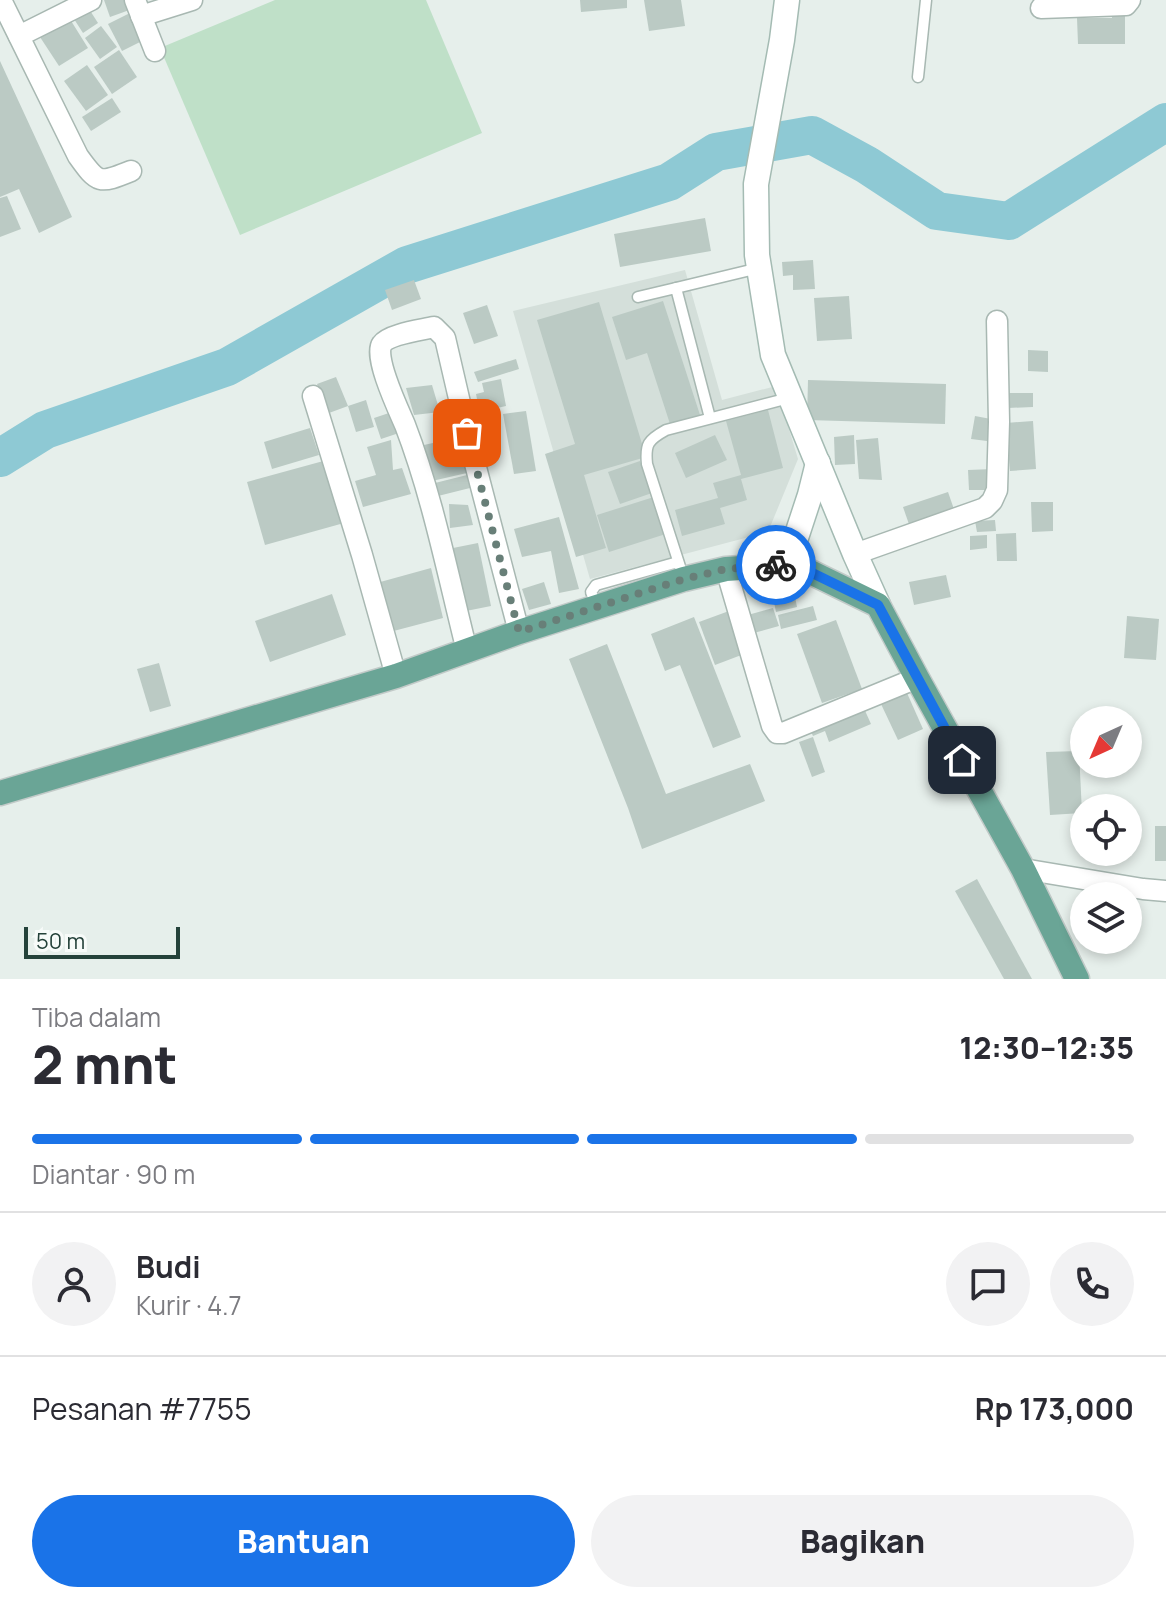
<!DOCTYPE html>
<html lang="id">
<meta charset="utf-8">
<style>
body{margin:0;font-family:Manrope,sans-serif;background:#f2f2f3;color:#2b2b33;height:100vh;display:flex;flex-direction:column;font-size:30px;white-space:nowrap}
*{box-sizing:border-box;margin:0}
p{font-size:26px;color:#7c7c81}
.icon{flex:none;width:44px;height:44px;fill:none;stroke:currentColor;stroke-width:2;stroke-linecap:round;stroke-linejoin:round}
.map{position:relative;height:979px;overflow:hidden}
.panel{display:flex;flex-direction:column;background:#fff;flex:1}
.panel>*{flex:none}
.needle{width:52px;rotate:224deg}
.fabs{position:absolute;left:1070px;top:706px;display:grid;gap:16px}
.fabs a{display:grid;place-items:center;width:72px;height:72px;border-radius:50%;background:#fff;box-shadow:0 4px 12px #0003;font-size:40px}
.scale{position:absolute;left:24px;bottom:20px;width:156px;box-sizing:border-box;padding-left:8px;border:4px solid #24423a;border-top:0;font-size:22px;line-height:28px;white-space:nowrap;color:#24423a;-webkit-text-stroke:6px #f7fbf9;paint-order:stroke}
.pin{position:absolute;display:grid;place-items:center;width:68px;height:68px;color:#fff;margin:-34px;border-radius:16px;box-shadow:0 4px 12px #0006}
.courier{position:absolute;display:grid;place-items:center;width:80px;height:80px;margin:-40px;border:6px solid #1a73e8;border-radius:50%;background:#fff;color:#222;box-shadow:0 2px 10px #0007}
.headline em{font-style:normal;font-weight:800}
.headline div{display:flex;flex-direction:column-reverse}
.headline{display:flex;align-items:center;justify-content:space-between;height:136px;padding:0 32px}
h1{font-size:52px;font-weight:800;line-height:60px}
.bar{display:grid;grid-template-columns:repeat(4,1fr);gap:12px 8px;align-content:center;height:96px;padding:0 32px}
.bar i{height:10px;border-radius:6px;background:#e1e1e2}
.bar .selected{background:#1a73e8}
.bar p{grid-column:span 4}
.line{display:flex;align-items:center;gap:20px;padding:0 32px;border-top:2px solid #e1e1e2}
.line div{flex:1}
.round{display:grid;place-items:center;flex:none;width:84px;height:84px;border-radius:42px;background:#f2f2f3}
.button{display:flex;gap:16px;margin-top:auto;padding:16px 32px}
.button a{flex:1;height:92px;border-radius:48px;background:#1a73e8;color:#fff;font-size:32px;font-weight:800;line-height:92px;text-align:center}
.button a+a{background:#f2f2f3;color:#2b2b33}
.map>svg:first-child{display:block}
.built{fill:#d4dfda}
.green{fill:#bfe0c8}
.lines{fill:none;stroke-linecap:round;stroke-linejoin:round}
.river{stroke:#8ec9d4;stroke-width:38}
.building{fill:#bbcac4}
.lane-casing{stroke:#a8b8b2;stroke-width:13}
.street-casing{stroke:#a8b8b2;stroke-width:23}
.secondary-casing{stroke:#a4bbb3;stroke-width:27}
.primary-casing{stroke:#c2cac8;stroke-width:27}
.lane{stroke:#fff;stroke-width:10}
.street{stroke:#fff;stroke-width:20}
.secondary{stroke:#fff;stroke-width:24}
.primary{stroke:#6aa596;stroke-width:24}
.done{stroke:#687f78;stroke-width:8;stroke-dasharray:0 14.4}
.route{stroke:#1a73e8;stroke-width:10}
</style>
<div class="map">
<svg width="1166" height="979" viewBox="0 0 1166 979">
<rect width="100%" height="100%" fill="#e6efeb"/>
<polygon class="built" points="685,270 722,400 776,386 798,459 768,532 590,579 513,311"/>
<polygon class="green" points="275,0 426,0 482,133 240,235 160,48"/>
<g class="lines">
<polyline class="river" points="0,458 45,430 227,367 407,265 669,182 716,152 812,135 867,165 937,211 1009,221 1166,122"/>
</g>
<g class="building">
<polygon points="104,0 132,0 135,8 110,17"/>
<polygon points="580,0 627,0 627,8 581,12"/>
<polygon points="644,0 681,0 685,26 649,31"/>
<polygon points="89,9 98,23 83,33 74,19"/>
<polygon points="1112,10 1125,10 1125,44 1078,44 1077,18 1112,18"/>
<polygon points="134,11 148,38 122,51 108,24"/>
<polygon points="68,16 88,48 59,66 38,34"/>
<polygon points="101,26 117,47 100,59 85,38"/>
<polygon points="119,50 137,77 112,94 94,67"/>
<polygon points="0,61 72,217 39,233 19,189 0,197"/>
<polygon points="87,65 108,95 86,111 64,81"/>
<polygon points="112,98 121,112 91,131 82,117"/>
<polygon points="7,196 21,229 0,237 0,198"/>
<polygon points="705,218 711,251 620,267 614,234"/>
<polygon points="813,260 815,289 793,290 793,275 783,276 782,262"/>
<polygon points="414,280 421,299 392,310 385,290"/>
<polygon points="849,296 852,339 817,341 814,298"/>
<polygon points="663,301 700,415 670,424 647,353 626,360 612,317"/>
<polygon points="599,302 646,457 584,475 606,548 576,557 545,454 575,444 537,320"/>
<polygon points="487,305 498,336 474,344 463,313"/>
<polygon points="1028,350 1048,351 1048,372 1028,371"/>
<polygon points="516,359 519,369 478,382 474,372"/>
<polygon points="336,377 348,406 366,400 374,427 356,432 348,406 329,413 317,384"/>
<polygon points="501,379 506,406 488,410 487,402 478,404 476,394 484,392 482,383"/>
<polygon points="808,380 946,384 945,424 807,420"/>
<polygon points="432,385 440,412 414,415 406,388"/>
<polygon points="1008,393 1033,393 1033,407 1008,408"/>
<polygon points="768,410 783,468 741,479 747,500 720,508 725,524 682,536 675,510 718,498 713,483 741,475 726,421"/>
<polygon points="526,411 536,471 514,474 503,414"/>
<polygon points="392,412 399,433 381,439 374,418"/>
<polygon points="975,416 991,419 987,441 971,439"/>
<polygon points="1033,421 1036,469 1010,471 1006,423"/>
<polygon points="310,428 319,455 272,469 264,442"/>
<polygon points="715,435 727,460 686,478 675,453"/>
<polygon points="854,435 855,464 835,465 834,437"/>
<polygon points="459,437 467,473 432,481 424,445"/>
<polygon points="878,438 882,480 859,479 856,440"/>
<polygon points="391,440 393,470 402,468 411,494 363,507 355,481 376,475 367,447"/>
<polygon points="327,460 344,523 265,545 247,482"/>
<polygon points="640,461 652,493 620,504 608,472"/>
<polygon points="993,469 993,490 969,490 968,470"/>
<polygon points="475,473 478,486 434,497 431,484"/>
<polygon points="948,492 956,515 911,530 903,507"/>
<polygon points="657,496 669,533 609,552 597,515"/>
<polygon points="1031,502 1053,502 1053,531 1032,532"/>
<polygon points="449,504 468,505 473,525 450,528"/>
<polygon points="559,517 579,589 559,593 551,551 522,557 514,529"/>
<polygon points="995,520 996,531 977,532 975,521"/>
<polygon points="1016,533 1017,561 997,561 996,534"/>
<polygon points="987,535 987,548 970,550 970,536"/>
<polygon points="478,543 491,606 466,611 453,548"/>
<polygon points="431,568 443,618 386,633 373,584"/>
<polygon points="946,575 951,597 914,605 909,582"/>
<polygon points="544,582 551,604 529,610 522,589"/>
<polygon points="794,592 797,607 776,612 773,597"/>
<polygon points="332,594 346,635 270,662 255,621"/>
<polygon points="813,606 817,620 781,629 778,615"/>
<polygon points="773,608 779,626 750,634 744,616"/>
<polygon points="729,611 744,654 715,665 699,622"/>
<polygon points="1127,616 1159,619 1156,660 1124,658"/>
<polygon points="694,617 741,737 713,748 680,665 665,671 651,634"/>
<polygon points="836,620 862,689 822,703 797,634"/>
<polygon points="607,644 666,794 750,764 765,801 642,849 628,808 569,659"/>
<polygon points="159,663 171,706 150,712 137,669"/>
<polygon points="907,693 923,729 898,740 881,704"/>
<polygon points="862,704 871,724 829,742 825,731 813,736 809,727"/>
<polygon points="813,737 825,772 812,777 799,742"/>
<polygon points="1079,751 1082,813 1050,815 1046,752"/>
<rect x="1155" y="826" width="11" height="35"/>
<polygon points="977,879 1032,979 1004,979 955,891"/>
</g>
<g class="lines">
<g class="lane-casing">
<g id="lane">
<polyline points="918,77 926,0"/>
<polyline points="676,288 759,268"/>
<polyline points="638,297 676,288 710,418"/>
<path d="M 684,579 L 647,464 C 645,444 648,440 666,430 L 789,398"/>
<polyline points="597,607 591,592 596,585 678,562"/>
</g>
</g>
<g class="street-casing">
<g id="street">
<path d="M 1,0 L 78,156 C 98,184 99,184 131,171"/>
<polyline points="135,0 155,51"/>
<polyline points="1041,8 1126,5 1130,0"/>
<polyline points="141,16 192,0"/>
<polyline points="19,36 91,0"/>
<polyline points="313,396 362,555 396,676"/>
<polyline points="855,554 985,508 992,501 997,490 999,422 997,321"/>
<polyline points="726,569 772,726 777,733 783,733 917,678"/>
<path d="M 467,651 C 448,576 433,498 405,425 C 399,411 373,356 382,344 C 389,334 422,330 434,327 L 445,338 L 467,433 L 519,632"/>
<polyline points="1023,869 1143,889 1166,891"/>
</g>
</g>
<g class="secondary-casing">
<g id="secondary">
<polyline points="787,0 782,40 756,184 757,255 773,355 855,554 878,605"/>
<polyline points="787,565 810,495 818,463"/>
</g>
</g>
<g class="primary-casing">
<polyline id="primary" points="0,793 396,676 519,632 684,579 726,569 787,565 802,568 878,605 917,678 1023,869 1077,979"/>
</g>
<use href="#lane" class="lane"/>
<use href="#street" class="street"/>
<use href="#secondary" class="secondary"/>
<use href="#primary" class="primary"/>
</g>
<g class="lines">
<polyline class="done" points="467,433 519,632 684,579 726,569 776,565"/>
<polyline class="route" points="776,565 787,565 802,568 878,605 962,760"/>
</g>
</svg>
<div class="fabs">
<a><svg class="needle" viewBox="-14 -14 28 28"><path d="M0-13l5 13h-10z" fill="#e53935"/><path d="M0 13l5-13h-10z" fill="#7c7c81"/></svg></a>
<a><svg class="icon" aria-label="locate" viewBox="0 0 24 24"><circle cx="12" cy="12" r="6"/><path d="M12 2v4M12 18v4M2 12h4M18 12h4"/></svg></a>
<a><svg class="icon" aria-label="layers" viewBox="0 0 24 24"><path d="M12 4l9 5-9 5-9-5zM3 14l9 5 9-5"/></svg></a>
</div>
<div class="scale">50 m</div>
<div class="pin" style="left:467px;top:433px;background:#ea580c"><svg class="icon" aria-label="bag" viewBox="0 0 24 24"><path d="M5 8h14l-1 12H6zM9 8a3 3 0 0 1 6 0"/></svg></div>
<div class="pin" style="left:962px;top:760px;background:#1f2937"><svg class="icon" aria-label="home" viewBox="0 0 24 24"><path d="M3 11l9-7 9 7M6 9v11h12V9"/></svg></div>
<div class="courier" style="left:776px;top:565px"><svg class="icon" aria-label="bike" viewBox="0 0 24 24"><circle cx="6" cy="16" r="4"/><circle cx="18" cy="16" r="4"/><path d="M6 16l4-8h5l3 8M10 8l3 8H6M13 5h3"/></svg></div>
</div>
<section class="panel">
<div class="headline"><div><h1>2 mnt</h1><p>Tiba dalam</p></div><em>12:30–12:35</em></div>
<div class="bar"><i class="selected"></i><i class="selected"></i><i class="selected"></i><i></i><p>Diantar · 90 m</p></div>
<div class="line" style="height:144px"><a class="round"><svg class="icon" aria-label="person" viewBox="0 0 24 24"><circle cx="12" cy="8" r="4"/><path d="M4 21q1-7 8-7t8 7"/></svg></a><div><b>Budi</b><p>Kurir · 4.7</p></div><a class="round"><svg class="icon" aria-label="chat" viewBox="0 0 24 24"><path d="M4 5h16v11H9l-5 4z"/></svg></a><a class="round"><svg class="icon" aria-label="phone" viewBox="0 0 24 24"><path d="M5 4h4l2 5-3 2q2 4 5 5l2-3 5 2v4C11 20 4 13 5 4z"/></svg></a></div>
<div class="line" style="height:104px"><div>Pesanan #7755</div><b>Rp 173,000</b></div>
<div class="button"><a>Bantuan</a><a>Bagikan</a></div>
</section>
